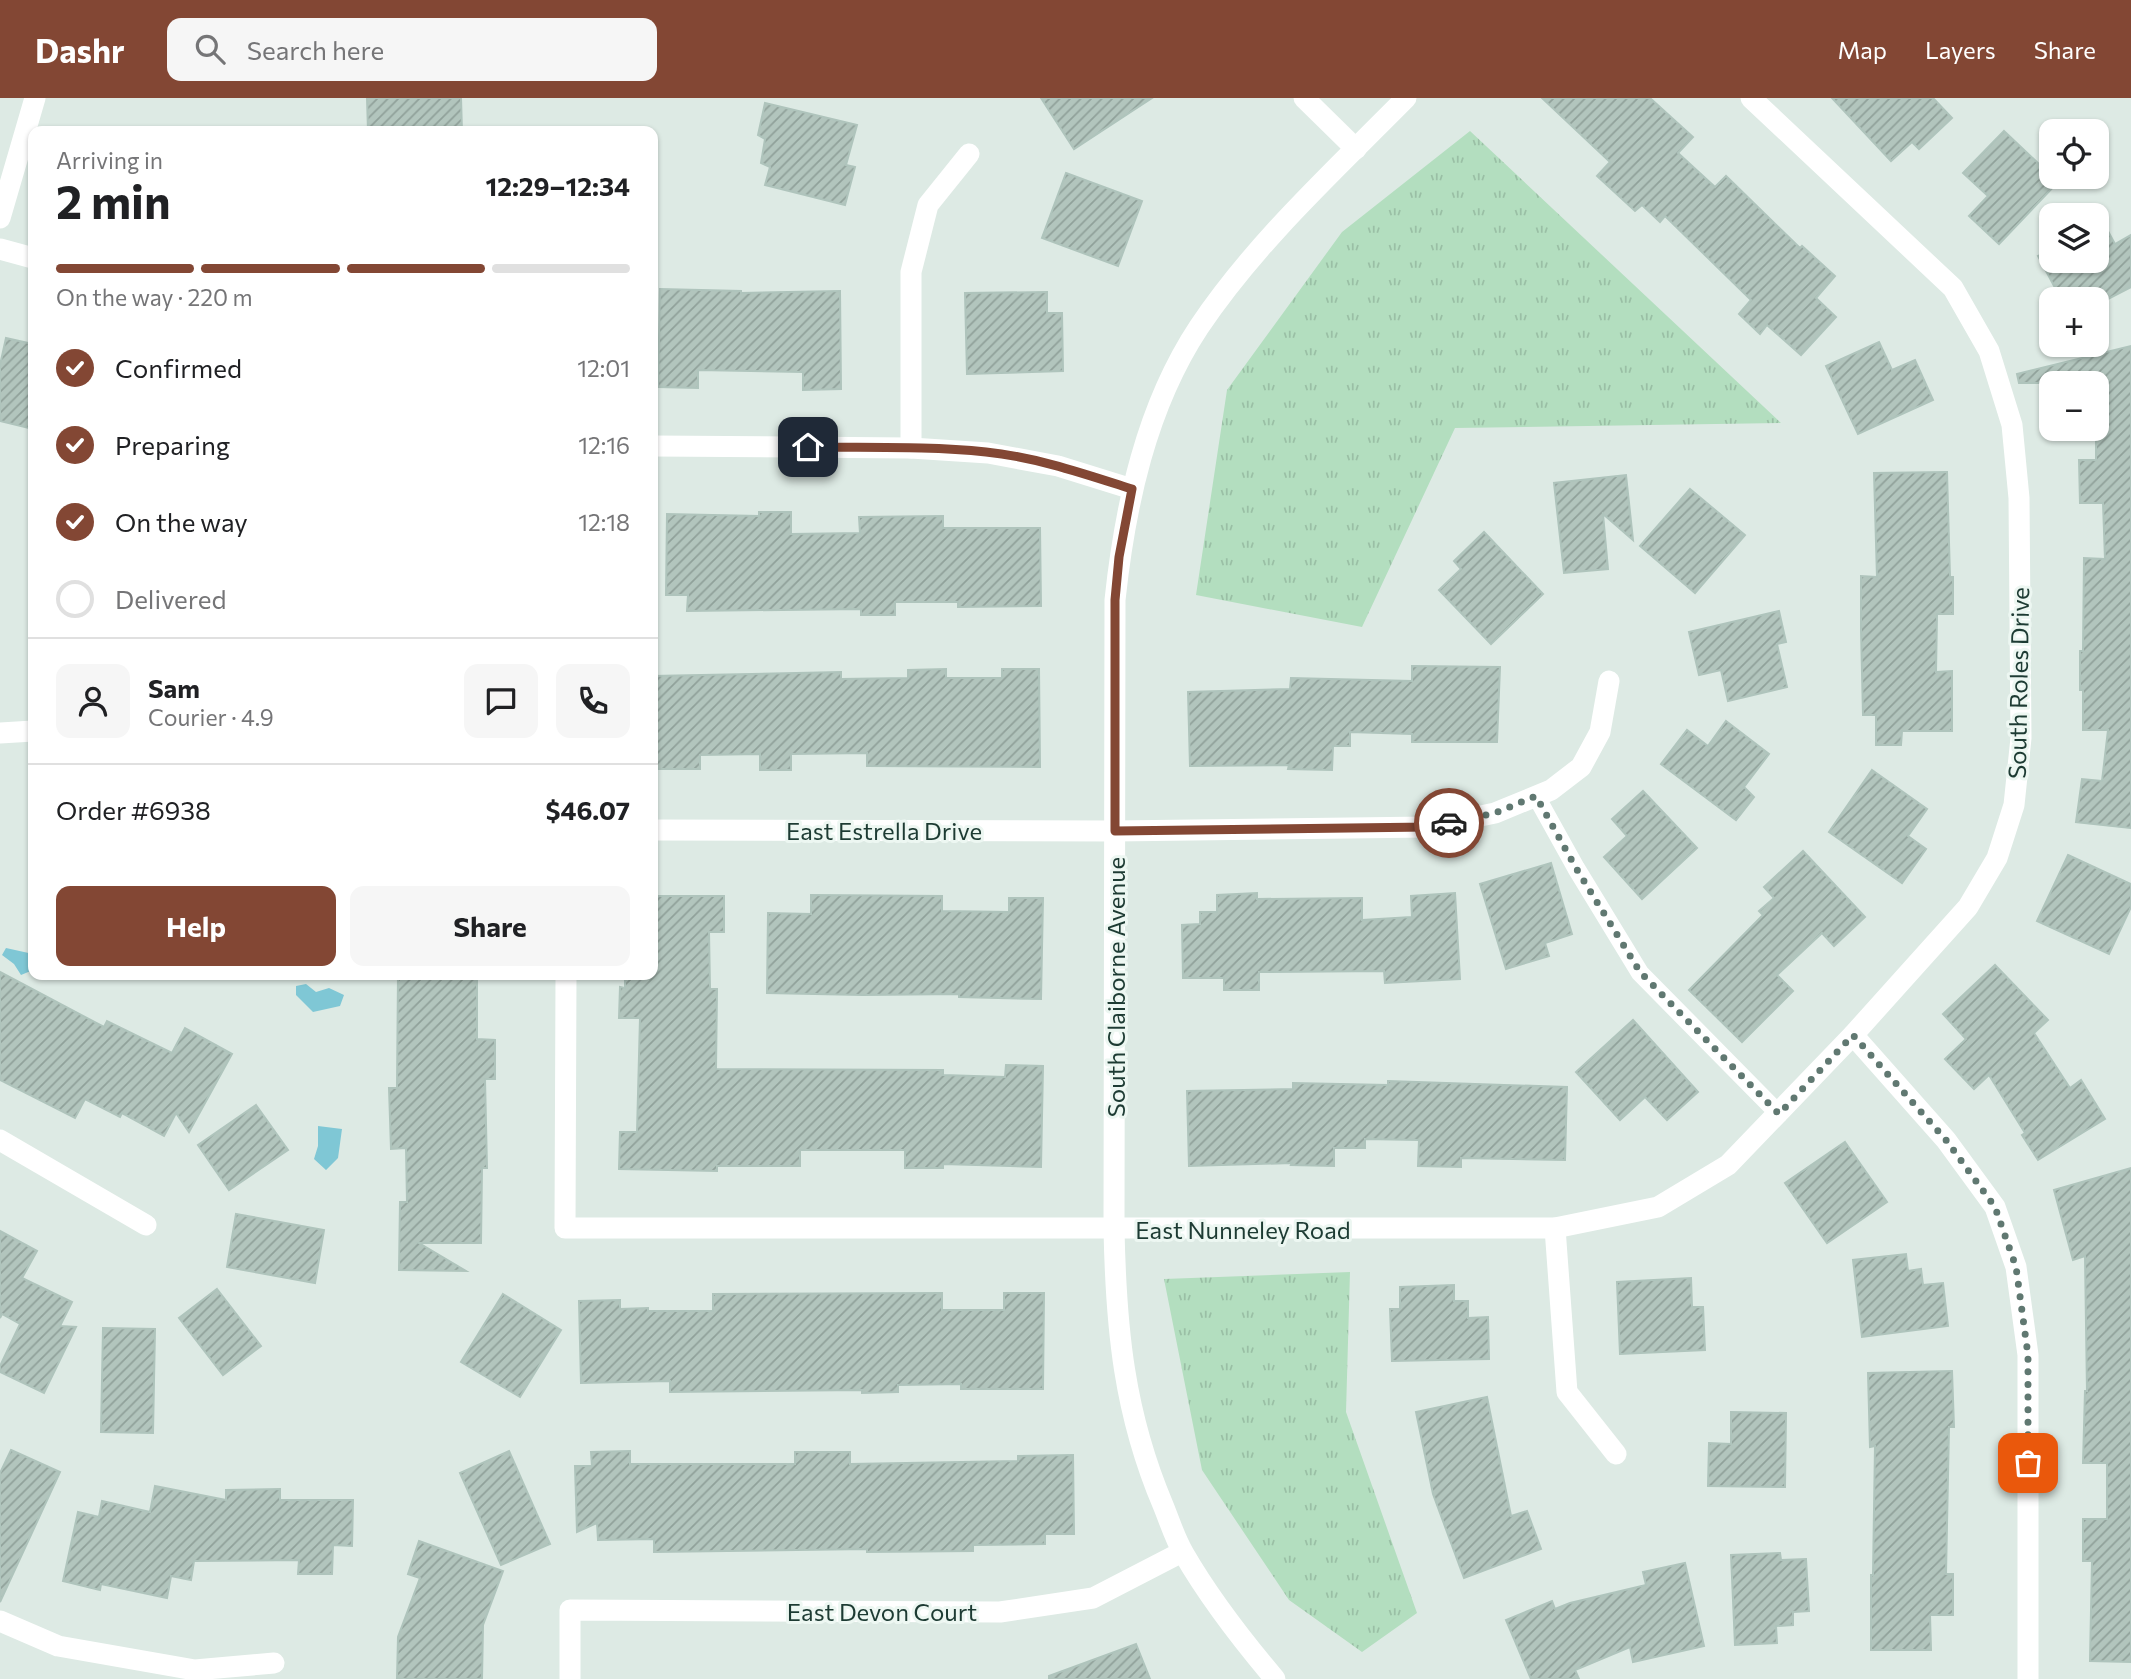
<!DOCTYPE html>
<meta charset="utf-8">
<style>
body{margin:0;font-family:Commissioner,sans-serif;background:#f6f6f6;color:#202124;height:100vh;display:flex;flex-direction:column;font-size:26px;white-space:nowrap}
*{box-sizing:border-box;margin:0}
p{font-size:23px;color:#757577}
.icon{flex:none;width:38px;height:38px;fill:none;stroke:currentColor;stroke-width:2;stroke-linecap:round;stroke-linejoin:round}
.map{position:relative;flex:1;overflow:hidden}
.sheet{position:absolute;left:28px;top:28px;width:630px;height:854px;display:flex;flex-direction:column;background:#fff;border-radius:14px;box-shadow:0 2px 5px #0004}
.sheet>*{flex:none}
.buttons{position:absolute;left:2039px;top:21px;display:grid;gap:14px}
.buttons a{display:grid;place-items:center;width:70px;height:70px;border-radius:14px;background:#fff;box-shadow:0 2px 5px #0004;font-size:35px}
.pin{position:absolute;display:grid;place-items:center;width:60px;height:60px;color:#fff;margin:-30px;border-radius:14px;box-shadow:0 4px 10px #0006}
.courier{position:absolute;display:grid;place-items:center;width:70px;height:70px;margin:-35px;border:5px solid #834734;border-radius:50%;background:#fff;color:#222;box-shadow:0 2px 9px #0007}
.head em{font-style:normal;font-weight:700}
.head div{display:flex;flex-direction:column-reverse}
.head{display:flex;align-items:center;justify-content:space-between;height:119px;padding:0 28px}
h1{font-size:46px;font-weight:700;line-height:52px}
.bar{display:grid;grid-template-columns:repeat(4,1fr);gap:10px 7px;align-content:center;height:84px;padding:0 28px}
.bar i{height:9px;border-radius:5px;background:#e0e0e0}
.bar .active{background:#834734}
.bar p{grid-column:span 4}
.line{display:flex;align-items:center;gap:18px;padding:0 28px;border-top:2px solid #e0e0e0}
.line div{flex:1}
.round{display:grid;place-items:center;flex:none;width:74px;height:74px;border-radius:14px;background:#f6f6f6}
ol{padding:0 28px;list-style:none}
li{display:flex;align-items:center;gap:21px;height:77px}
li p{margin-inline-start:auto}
li .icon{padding:7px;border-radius:50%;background:#834734;color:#fff;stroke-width:4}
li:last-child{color:#757577}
li i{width:38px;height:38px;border:4px solid #e0e0e0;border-radius:50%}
.button{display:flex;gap:14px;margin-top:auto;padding:14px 28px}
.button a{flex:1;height:80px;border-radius:14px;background:#834734;color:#fff;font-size:28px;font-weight:700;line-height:80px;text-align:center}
.button a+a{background:#f6f6f6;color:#202124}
header{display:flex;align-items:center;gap:42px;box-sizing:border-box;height:98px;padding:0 35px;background:#834734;color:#fff}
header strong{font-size:33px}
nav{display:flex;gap:38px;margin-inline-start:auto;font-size:24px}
.search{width:490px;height:63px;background:#f6f6f6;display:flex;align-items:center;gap:18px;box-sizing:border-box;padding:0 24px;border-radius:14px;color:#757577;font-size:26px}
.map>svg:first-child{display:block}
.park{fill:url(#park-tufts)}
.water{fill:#7fc7d5}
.building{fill:url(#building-hatch);stroke:#afc4bc;stroke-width:2}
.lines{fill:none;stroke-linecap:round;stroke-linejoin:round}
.service{stroke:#fff;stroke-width:18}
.minor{stroke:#fff;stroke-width:21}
.done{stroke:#607871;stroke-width:7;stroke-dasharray:0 12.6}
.route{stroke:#834734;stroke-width:9}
.labels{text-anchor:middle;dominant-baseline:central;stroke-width:6;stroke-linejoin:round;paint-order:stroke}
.street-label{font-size:24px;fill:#1d3b33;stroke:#edf7f2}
</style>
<header>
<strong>Dashr</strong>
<div class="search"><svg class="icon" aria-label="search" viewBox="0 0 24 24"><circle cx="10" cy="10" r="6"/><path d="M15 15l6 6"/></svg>Search here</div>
<nav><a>Map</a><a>Layers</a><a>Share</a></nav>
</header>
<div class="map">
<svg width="2131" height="1581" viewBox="0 0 2131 1581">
<defs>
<pattern id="park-tufts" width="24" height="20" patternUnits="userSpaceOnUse" patternTransform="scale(1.75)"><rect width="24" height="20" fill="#b3debf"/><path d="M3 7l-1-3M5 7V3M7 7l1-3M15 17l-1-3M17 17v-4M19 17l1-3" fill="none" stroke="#9abfa5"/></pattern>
<pattern id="building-hatch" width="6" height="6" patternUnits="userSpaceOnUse" patternTransform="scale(1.75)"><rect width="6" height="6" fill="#b2c5bd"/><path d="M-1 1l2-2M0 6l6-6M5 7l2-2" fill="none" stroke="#90a19a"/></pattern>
</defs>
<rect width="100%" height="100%" fill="#ddeae4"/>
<g class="park">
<polygon points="1470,33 1781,325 1455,330 1362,529 1196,497 1227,292 1342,134"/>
<polygon points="1350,1174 1346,1314 1417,1515 1362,1554 1289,1502 1202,1372 1164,1181"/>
</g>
<g class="water">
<polygon points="6,850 33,856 33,872 21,877 14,866 2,857"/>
<polygon points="306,886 316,894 329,890 344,897 340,908 313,914 296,897 296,888"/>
<polygon points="318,1028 342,1031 338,1060 326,1072 314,1061 318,1048"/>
</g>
<g class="building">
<polygon points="367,0 461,0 462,33 368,33"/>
<polygon points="1041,0 1152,0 1074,51"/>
<polygon points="1542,0 1650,0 1693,39 1678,55 1715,89 1726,78 1800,150 1802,148 1835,178 1816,200 1836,219 1801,257 1767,227 1760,236 1739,216 1751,202 1665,118 1660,124 1642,107 1635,113 1597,78 1610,64"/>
<polygon points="1832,0 1933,0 1952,20 1919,51 1912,44 1891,63"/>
<polygon points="765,5 857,27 846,67 855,69 845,107 765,87 770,69 761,65 765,41 758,37"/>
<polygon points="2004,33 2058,84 1999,146 1969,118 1988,98 1963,75"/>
<polygon points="1066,75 1142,103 1118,168 1042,140"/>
<polygon points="2103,124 2115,146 2131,137 2131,189 2108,201 2061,201 2038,158 2051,152 2051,163 2096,163 2096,128"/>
<polygon points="660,191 741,193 741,195 840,193 841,291 803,292 803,274 698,272 698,290 658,289"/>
<polygon points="1047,194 1047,215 1062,215 1063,273 967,276 965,195"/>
<polygon points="6,240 33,246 33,331 0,323 0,267"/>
<polygon points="1879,244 1892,272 1915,262 1933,302 1858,336 1826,268"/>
<polygon points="2131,248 2131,730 2076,724 2082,681 2102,683 2108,632 2083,632 2083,592 2080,592 2080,553 2083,553 2084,460 2105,461 2103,405 2080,405 2079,362 2096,362 2096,285 2019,285 2017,276"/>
<polygon points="1947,374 1950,479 1953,479 1953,516 1937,516 1936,574 1952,573 1952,633 1902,633 1901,647 1876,647 1876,617 1863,617 1861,532 1861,478 1877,479 1874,375"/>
<polygon points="1626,377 1633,442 1603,416 1608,471 1564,475 1554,385"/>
<polygon points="1690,391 1745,437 1695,495 1640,448"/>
<polygon points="759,414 791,414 791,436 860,435 859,419 943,418 943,430 1040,430 1041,508 958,509 958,504 895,504 895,517 861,517 861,511 687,513 688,497 666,497 667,416 759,418"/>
<polygon points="1484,434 1543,496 1491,546 1439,492 1461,471 1454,463"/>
<polygon points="1779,513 1786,544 1777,546 1787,589 1728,603 1721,572 1699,577 1689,534"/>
<polygon points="1412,568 1500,569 1497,644 1412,644 1412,636 1350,634 1350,648 1333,648 1332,672 1288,671 1289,667 1190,668 1188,594 1290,591 1291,580 1412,583"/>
<polygon points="946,571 946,580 1002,580 1002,571 1039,571 1040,669 867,668 867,655 791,656 791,672 760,672 760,656 700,657 700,671 653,671 653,578 841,574 841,581 908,580 908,572"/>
<polygon points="1726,623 1769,656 1744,689 1754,699 1736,722 1661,666 1687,632 1708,648"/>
<polygon points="1872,672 1927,711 1908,738 1926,751 1902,785 1829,734"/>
<polygon points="1643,693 1697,750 1642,801 1604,759 1627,738 1612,721"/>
<polygon points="1803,753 1865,819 1834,848 1822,835 1777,877 1793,893 1742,944 1689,892 1763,817 1759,813 1774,800 1764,789"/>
<polygon points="2068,757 2131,786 2131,809 2109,856 2037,823"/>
<polygon points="1551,765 1572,836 1545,845 1549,858 1506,871 1480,786"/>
<polygon points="1257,795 1257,801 1362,800 1362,822 1412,819 1411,798 1455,795 1460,881 1385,885 1384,873 1259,874 1259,892 1224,892 1224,880 1183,880 1182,827 1200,826 1200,814 1217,814 1217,797"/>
<polygon points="811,797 942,798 942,813 1009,814 1009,800 1043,800 1041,901 959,899 959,896 863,897 767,895 768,815 811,816"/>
<polygon points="653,798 724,798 724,834 709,834 710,891 717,891 716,971 943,972 943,977 1005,979 1006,967 1043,968 1041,1069 943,1066 943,1070 905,1070 905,1052 800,1052 800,1068 717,1068 717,1073 619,1071 620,1034 637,1034 640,920 619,920 620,889 625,890 625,877 653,877"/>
<polygon points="1995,867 2048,922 2034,935 2070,990 2081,982 2105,1021 2038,1062 2022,1037 2025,1035 1989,977 1974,991 1945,961 1966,941 1943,916"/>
<polygon points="0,874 104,929 107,923 172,955 185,930 232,956 189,1034 176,1015 164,1038 122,1015 120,1019 85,1001 75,1020 0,982"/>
<polygon points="398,877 477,877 477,941 495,942 495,981 485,981 487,1070 482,1070 481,1145 419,1145 466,1173 399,1172 400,1104 407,1104 406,1050 391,1051 389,990 397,990"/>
<polygon points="1633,922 1698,994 1667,1022 1645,999 1620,1022 1576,974"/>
<polygon points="1388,983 1567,989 1565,1062 1461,1060 1461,1069 1418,1068 1419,1042 1365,1041 1365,1050 1334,1050 1334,1068 1291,1067 1292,1065 1189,1068 1187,993 1293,991 1293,985 1388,987"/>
<polygon points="256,1007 288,1052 229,1092 198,1047"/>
<polygon points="1845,1044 1887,1104 1827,1145 1785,1085"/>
<polygon points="2131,1070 2131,1564 2090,1563 2092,1463 2083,1463 2083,1421 2107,1421 2107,1365 2083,1365 2085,1293 2087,1293 2085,1158 2073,1162 2054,1092"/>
<polygon points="236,1116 324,1132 315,1185 227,1169"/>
<polygon points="0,1133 37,1153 22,1180 72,1204 60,1228 76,1229 44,1295 0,1274 0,1268 20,1226 2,1216 0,1220"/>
<polygon points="1906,1156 1908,1173 1921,1171 1923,1187 1943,1185 1948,1228 1862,1239 1853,1162"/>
<polygon points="1691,1180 1692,1209 1703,1209 1705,1252 1620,1256 1617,1184"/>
<polygon points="1454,1187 1454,1203 1468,1203 1468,1220 1488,1219 1489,1261 1392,1263 1390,1211 1400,1211 1400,1189"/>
<polygon points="217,1191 261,1248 223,1277 179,1220"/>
<polygon points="942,1195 942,1212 1004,1212 1004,1195 1044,1195 1043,1291 961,1291 961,1286 898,1287 898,1294 862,1295 862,1292 670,1294 670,1283 581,1285 579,1203 620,1202 620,1211 648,1210 648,1213 713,1213 713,1196"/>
<polygon points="503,1196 561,1232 520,1299 461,1264"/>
<polygon points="103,1230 155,1231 153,1335 101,1334"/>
<polygon points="1952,1273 1954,1329 1949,1329 1946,1476 1953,1476 1953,1517 1930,1517 1931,1552 1871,1552 1871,1477 1873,1477 1875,1348 1870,1349 1868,1275"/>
<polygon points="1487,1299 1511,1418 1527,1413 1541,1451 1464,1480 1433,1396 1416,1314"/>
<polygon points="1731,1314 1786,1315 1785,1389 1708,1388 1709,1345 1731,1346"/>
<polygon points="11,1352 60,1374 0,1504 0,1375"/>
<polygon points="509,1353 550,1446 501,1467 460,1375"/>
<polygon points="630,1353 630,1366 795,1366 795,1354 850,1354 850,1366 1018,1363 1018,1358 1073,1357 1074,1436 1045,1436 1045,1446 973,1447 973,1453 867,1454 867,1451 654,1454 654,1441 598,1442 597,1425 577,1434 575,1368 592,1368 591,1354"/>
<polygon points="155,1388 226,1402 226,1392 280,1391 280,1402 353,1402 352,1448 333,1447 332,1476 298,1476 299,1462 194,1463 191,1482 171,1478 167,1500 101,1486 100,1492 63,1483 78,1414 99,1419 102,1403 150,1414"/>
<polygon points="419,1443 503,1473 483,1527 482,1581 397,1581 398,1539 420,1480 408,1476"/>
<polygon points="1780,1455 1781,1462 1806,1461 1809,1513 1793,1514 1793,1527 1776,1528 1777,1545 1735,1547 1731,1457"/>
<polygon points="1685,1465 1704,1548 1633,1564 1630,1549 1575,1572 1579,1581 1531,1581 1506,1522 1552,1503 1555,1511 1570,1505 1646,1487 1643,1474"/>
<polygon points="1136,1546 1150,1581 1049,1581 1049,1578"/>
</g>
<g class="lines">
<polyline class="service" points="1536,698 1576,770 1640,875 1779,1016"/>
<g class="minor">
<polyline points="1304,0 1356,51"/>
<polyline points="0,120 35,0"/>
<polyline points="0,151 33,160"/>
<polyline points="653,348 911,350 988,355 1058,368 1132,391"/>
<polyline points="911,350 911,174 928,107 969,56"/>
<polyline points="0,635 33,633"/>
<polyline points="653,732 1115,733 1428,729 1495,715 1551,692 1581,669 1600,634 1609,583"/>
<polyline points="566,877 565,1130 1555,1130 1658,1109 1728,1067 1853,937 1968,809 1997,760 2014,707 2021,640 2019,400 2012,327 1989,253 1953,190 1751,0"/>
<polyline points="1853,937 1946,1042 1995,1109 2016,1169 2028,1257 2028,1581"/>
<polyline points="0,1042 146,1127"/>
<polyline points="1555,1130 1567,1294 1616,1356"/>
<polyline points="0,1523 58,1548 195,1572 274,1565"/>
<polyline points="570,1581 570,1512 1000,1514 1093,1500 1182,1454"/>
<path d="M 1275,1581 C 1242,1542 1210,1501 1184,1456 C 1175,1441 1170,1424 1163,1407 C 1124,1315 1116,1231 1114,1131 L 1115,502 C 1125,408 1146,309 1199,229 C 1256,144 1334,73 1406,0"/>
</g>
</g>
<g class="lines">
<polyline class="done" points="1449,725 1495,715 1536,698 1576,770 1640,874 1779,1016 1853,937 1946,1042 1995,1109 2016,1169 2028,1257 2028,1365"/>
<path class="route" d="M 808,349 C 867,350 927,348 986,354 C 1036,359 1085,376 1132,391 L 1119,459 L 1115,502 L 1115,733 L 1428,729 L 1449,725"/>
</g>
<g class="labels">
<g class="street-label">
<text transform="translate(2018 585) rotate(-89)">South Roles Drive</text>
<text x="884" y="732">East Estrella Drive</text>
<text transform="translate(1115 889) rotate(-90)">South Claiborne Avenue</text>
<text x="1243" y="1131">East Nunneley Road</text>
<text x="882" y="1513">East Devon Court</text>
</g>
</g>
</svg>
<div class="buttons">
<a><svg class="icon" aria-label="locate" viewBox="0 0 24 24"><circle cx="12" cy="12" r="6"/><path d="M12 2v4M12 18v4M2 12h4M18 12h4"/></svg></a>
<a><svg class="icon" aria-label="layers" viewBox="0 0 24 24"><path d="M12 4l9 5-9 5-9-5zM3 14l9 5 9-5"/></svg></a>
<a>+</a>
<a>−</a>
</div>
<div class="pin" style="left:2028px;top:1365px;background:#ea580c"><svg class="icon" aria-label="bag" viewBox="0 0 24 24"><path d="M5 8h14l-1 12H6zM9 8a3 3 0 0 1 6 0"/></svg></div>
<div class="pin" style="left:808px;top:349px;background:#1f2937"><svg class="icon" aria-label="home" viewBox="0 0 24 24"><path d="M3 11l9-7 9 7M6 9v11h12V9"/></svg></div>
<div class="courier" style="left:1449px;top:725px"><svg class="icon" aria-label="car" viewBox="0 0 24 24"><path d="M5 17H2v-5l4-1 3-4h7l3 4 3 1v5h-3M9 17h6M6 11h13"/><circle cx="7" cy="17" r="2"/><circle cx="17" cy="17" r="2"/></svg></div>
<section class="sheet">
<div class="head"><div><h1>2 min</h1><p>Arriving in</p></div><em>12:29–12:34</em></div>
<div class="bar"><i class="active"></i><i class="active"></i><i class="active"></i><i></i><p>On the way · 220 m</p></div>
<ol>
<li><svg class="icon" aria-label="check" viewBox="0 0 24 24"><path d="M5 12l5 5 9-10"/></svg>Confirmed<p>12:01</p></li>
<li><svg class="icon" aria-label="check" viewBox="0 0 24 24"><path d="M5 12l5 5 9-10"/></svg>Preparing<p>12:16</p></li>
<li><svg class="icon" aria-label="check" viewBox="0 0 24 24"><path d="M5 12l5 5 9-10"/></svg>On the way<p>12:18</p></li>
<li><i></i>Delivered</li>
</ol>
<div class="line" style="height:126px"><a class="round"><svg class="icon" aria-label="person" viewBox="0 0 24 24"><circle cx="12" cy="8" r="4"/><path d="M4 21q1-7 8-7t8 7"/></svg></a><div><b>Sam</b><p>Courier · 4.9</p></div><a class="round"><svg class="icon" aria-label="chat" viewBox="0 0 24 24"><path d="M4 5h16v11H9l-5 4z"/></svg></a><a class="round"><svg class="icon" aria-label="phone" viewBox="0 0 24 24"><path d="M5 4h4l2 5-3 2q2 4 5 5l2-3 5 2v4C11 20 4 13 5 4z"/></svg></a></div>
<div class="line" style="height:91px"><div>Order #6938</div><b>$46.07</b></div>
<div class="button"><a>Help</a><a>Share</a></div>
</section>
</div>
